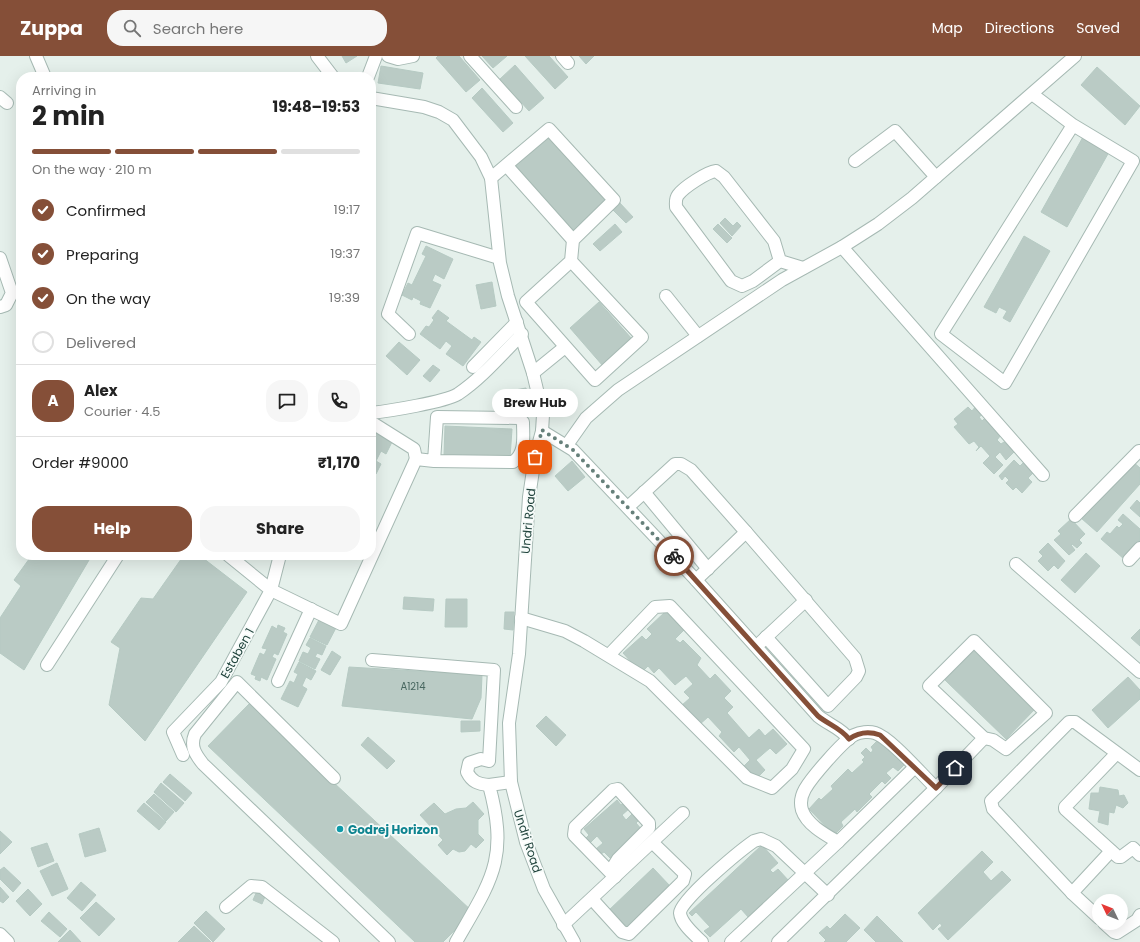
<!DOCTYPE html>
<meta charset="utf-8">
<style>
body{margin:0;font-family:Poppins,sans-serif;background:#f6f6f6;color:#222;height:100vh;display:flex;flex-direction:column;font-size:15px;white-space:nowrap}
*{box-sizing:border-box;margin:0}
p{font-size:13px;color:#767676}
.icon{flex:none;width:22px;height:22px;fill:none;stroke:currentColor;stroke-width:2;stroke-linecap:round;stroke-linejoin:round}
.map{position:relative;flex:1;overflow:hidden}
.panel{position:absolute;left:16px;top:16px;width:360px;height:488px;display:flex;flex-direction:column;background:#fff;border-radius:16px;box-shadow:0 4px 16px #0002}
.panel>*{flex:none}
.needle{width:26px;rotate:313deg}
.buttons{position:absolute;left:1092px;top:838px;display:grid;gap:8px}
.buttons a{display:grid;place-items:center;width:36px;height:36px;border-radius:50%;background:#fff;box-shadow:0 4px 16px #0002;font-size:20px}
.pin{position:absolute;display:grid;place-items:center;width:34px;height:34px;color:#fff;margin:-17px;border-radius:8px;box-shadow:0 2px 6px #0006}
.courier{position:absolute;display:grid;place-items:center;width:40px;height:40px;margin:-20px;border:3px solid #854f38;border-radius:50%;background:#fff;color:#222;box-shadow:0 1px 5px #0007}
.bubble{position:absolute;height:28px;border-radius:14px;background:#fff;box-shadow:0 4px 16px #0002;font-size:13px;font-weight:700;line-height:28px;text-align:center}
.headline em{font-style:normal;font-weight:700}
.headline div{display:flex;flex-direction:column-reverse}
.headline{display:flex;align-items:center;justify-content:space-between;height:68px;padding:0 16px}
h1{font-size:26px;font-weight:700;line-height:30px}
.bar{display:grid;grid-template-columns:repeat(4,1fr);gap:6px 4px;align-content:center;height:48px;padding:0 16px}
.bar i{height:5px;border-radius:3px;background:#e0e0e0}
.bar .active{background:#854f38}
.bar p{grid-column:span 4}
.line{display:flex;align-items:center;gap:10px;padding:0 16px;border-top:1px solid #e0e0e0}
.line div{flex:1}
.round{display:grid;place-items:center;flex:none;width:42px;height:42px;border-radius:16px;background:#f6f6f6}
ol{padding:0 16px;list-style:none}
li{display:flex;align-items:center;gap:12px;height:44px}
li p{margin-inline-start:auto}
li .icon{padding:4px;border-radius:50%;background:#854f38;color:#fff;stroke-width:4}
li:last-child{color:#767676}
li i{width:22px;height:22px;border:2px solid #e0e0e0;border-radius:50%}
.button{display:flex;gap:8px;margin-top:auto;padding:8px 16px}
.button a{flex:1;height:46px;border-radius:16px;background:#854f38;color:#fff;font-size:16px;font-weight:700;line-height:46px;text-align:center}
.button a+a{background:#f6f6f6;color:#222}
header{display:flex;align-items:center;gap:24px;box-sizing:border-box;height:56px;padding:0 20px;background:#854f38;color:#fff}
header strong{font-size:19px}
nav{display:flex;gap:22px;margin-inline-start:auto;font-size:14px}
.search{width:280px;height:36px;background:#f6f6f6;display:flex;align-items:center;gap:10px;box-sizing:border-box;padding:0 14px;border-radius:16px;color:#767676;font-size:15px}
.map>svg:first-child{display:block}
.building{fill:#bacbc5;stroke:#b6cac3}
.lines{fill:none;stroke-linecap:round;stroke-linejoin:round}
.minor-casing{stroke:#a6b9b3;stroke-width:14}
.minor{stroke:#fff;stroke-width:12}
.done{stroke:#66807a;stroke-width:4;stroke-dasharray:0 7.2}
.route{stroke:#854f38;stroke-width:5}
.culture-dot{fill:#0f9aa8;stroke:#f6fbf9;stroke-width:1.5}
.labels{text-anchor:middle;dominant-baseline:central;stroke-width:3.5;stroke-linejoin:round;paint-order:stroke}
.number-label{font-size:10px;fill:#47665f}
.street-label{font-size:12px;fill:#21443d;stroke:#f6fbf9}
.culture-label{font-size:12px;font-weight:bold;fill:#0d838f;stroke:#f6fbf9;text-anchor:start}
</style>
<header>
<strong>Zuppa</strong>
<div class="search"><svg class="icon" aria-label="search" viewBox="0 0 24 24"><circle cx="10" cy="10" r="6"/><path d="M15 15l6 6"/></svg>Search here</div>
<nav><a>Map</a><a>Directions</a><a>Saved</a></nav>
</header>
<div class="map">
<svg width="1140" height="886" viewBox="0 0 1140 886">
<rect width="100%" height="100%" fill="#e5f0eb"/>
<g class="building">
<polygon points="342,0 357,0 346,7"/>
<polygon points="438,0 459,0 480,24 466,36 436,2"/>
<polygon points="482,0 507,0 493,12"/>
<polygon points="525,0 549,0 568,21 555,33"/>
<polygon points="579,0 594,0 586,8"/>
<polygon points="515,9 544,42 529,55 500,23"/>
<polygon points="381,10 423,17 420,33 378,27"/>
<polygon points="1097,11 1140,50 1125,69 1081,29"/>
<polygon points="482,32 513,67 503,76 472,42"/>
<polygon points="547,78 606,144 573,174 514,108"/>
<polygon points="1083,81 1109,96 1067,171 1041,156"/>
<polygon points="618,145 633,161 626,167 611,152"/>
<polygon points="725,162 733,170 737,166 741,170 732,180 720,167"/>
<polygon points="615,168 622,176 600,195 593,188"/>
<polygon points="718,168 732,182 727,187 713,173"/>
<polygon points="1024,180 1050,195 1010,266 1003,262 1007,255 999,251 996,257 984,251"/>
<polygon points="426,190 453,203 444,223 435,218 432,225 441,229 430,252 420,248 421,245 413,241 412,244 402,239 408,227 412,229 426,200 422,198"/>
<polygon points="492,226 496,250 481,253 476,229"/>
<polygon points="599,246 632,283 603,310 570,272"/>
<polygon points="438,254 449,262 446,265 472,284 474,281 481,286 463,310 446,298 452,290 446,285 440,293 420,278 426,270 429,271 434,264 432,262"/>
<polygon points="399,286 420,304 407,319 386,300"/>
<polygon points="433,309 440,314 430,326 423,320"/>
<polygon points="526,332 530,354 519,356 515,334"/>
<polygon points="976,350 983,358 979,361 982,365 985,362 1001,379 997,384 1001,388 1004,386 1014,396 1006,404 1000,396 995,401 1003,409 994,418 983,407 990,400 981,390 976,395 979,391 974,385 969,388 954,371 958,368 954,363 968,351 972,355"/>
<polygon points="445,370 512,373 510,402 444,399"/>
<polygon points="371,373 393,384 386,398 381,395 376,405 381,408 376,418 373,416 371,420"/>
<polygon points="1014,404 1020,410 1025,405 1035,415 1028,422 1032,426 1022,437 1016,431 1013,434 1006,427 1009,424 1005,420 1002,424 999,420"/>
<polygon points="572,405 585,421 568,435 555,420"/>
<polygon points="1132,405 1140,412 1140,428 1097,476 1081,462"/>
<polygon points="1137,444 1140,447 1140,461 1130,452"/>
<polygon points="1123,458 1140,473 1140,485 1124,503 1101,483 1107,476 1110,478 1117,470 1119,472 1123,468 1118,464"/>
<polygon points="1071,463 1085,478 1079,484 1082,487 1077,492 1072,488 1071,489 1075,494 1069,499 1054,484 1061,478 1058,475"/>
<polygon points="1048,487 1065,505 1058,513 1054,509 1048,515 1038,505 1043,500 1039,496"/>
<polygon points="1086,497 1100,510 1075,537 1061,524"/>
<polygon points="32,499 92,499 24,614 0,597 0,562 21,530 14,524"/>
<polygon points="184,499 199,499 247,536 145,685 109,649 120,592 111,586 141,542 153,543"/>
<polygon points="404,541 434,543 433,555 403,553"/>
<polygon points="446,543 467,543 467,571 445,571"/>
<polygon points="666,555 684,574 675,583 680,587 683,584 701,602 697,609 710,623 715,618 731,635 724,642 733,651 727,657 749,682 759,673 765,680 773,673 787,688 776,698 770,692 756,704 765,714 756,723 744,710 750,704 739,691 734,696 719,680 722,676 708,661 699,669 681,650 690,642 684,636 693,628 686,620 675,629 659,612 654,617 648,610 641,617 623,597 642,580 646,584 652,578 647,573"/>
<polygon points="505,556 514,556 513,574 504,573"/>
<polygon points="321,560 338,568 327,589 310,581"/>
<polygon points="278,569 285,572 283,576 287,578 278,599 274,597 272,601 276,603 267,624 261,621 260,625 255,623 256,620 251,618 260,597 264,599 267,593 262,592 272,570 277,573"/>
<polygon points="1140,573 1140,590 1131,582"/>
<polygon points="310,582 326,590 322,599 317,597 315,601 320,603 315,613 299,605 303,596 308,598 311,592 306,589"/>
<polygon points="974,594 1035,653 1006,683 945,624"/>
<polygon points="332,595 341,601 330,619 321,614"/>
<polygon points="299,606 316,615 311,624 306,621 302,630 307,633 298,651 281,643 290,625 294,627 298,618 294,616"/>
<polygon points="349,611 482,619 481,642 472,663 342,650"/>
<polygon points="1128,621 1140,634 1140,643 1108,672 1092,654"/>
<polygon points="249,648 473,856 443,886 415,886 208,690"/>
<polygon points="546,660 566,679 556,690 536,670"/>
<polygon points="461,665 480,665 480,675 461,676"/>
<polygon points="368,681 395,705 387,713 361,689"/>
<polygon points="879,683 904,709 898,715 893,711 886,717 891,722 885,728 882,725 869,738 872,741 857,756 855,753 841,766 843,770 834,779 809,753 819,742 821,744 833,733 831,730 848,713 852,717 864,706 862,704 865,701 861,697 866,692 871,697 873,694 871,691"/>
<polygon points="170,718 192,737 185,745 163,726"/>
<polygon points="161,727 184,747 176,756 154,736"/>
<polygon points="1100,731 1118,734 1119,740 1124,739 1128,747 1123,752 1116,749 1114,757 1109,756 1108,769 1098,766 1100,755 1089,753 1091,737 1099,737"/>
<polygon points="154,738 174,756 166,765 146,746"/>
<polygon points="617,744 621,749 625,746 630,752 622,759 626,764 634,756 640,763 636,767 642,774 610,802 604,796 601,798 596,793 603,787 597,780 589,788 585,783 589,779 584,773"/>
<polygon points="473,746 484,758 478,764 478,778 484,784 476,792 471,788 465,795 459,796 453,793 447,799 438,789 443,784 420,759 434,747 445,758 456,753 466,752"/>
<polygon points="144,747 166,766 159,774 137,755"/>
<polygon points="99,772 106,795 85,801 79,778"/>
<polygon points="0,775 12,786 0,798"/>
<polygon points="47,787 54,805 38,811 31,792"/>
<polygon points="762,789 778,807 770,814 773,817 778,813 789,825 749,862 741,853 710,881 704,875 710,871 696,856 692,860 689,857"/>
<polygon points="982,795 993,806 983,816 991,825 1002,815 1011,824 948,884 938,873 942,870 940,867 933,874 918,857"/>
<polygon points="57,807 68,833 52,840 40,815"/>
<polygon points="4,811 21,827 13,836 0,823 0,814"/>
<polygon points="653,812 670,830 624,874 607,856"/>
<polygon points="81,826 96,839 82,855 67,842"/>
<polygon points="0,831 9,841 3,847 0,845"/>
<polygon points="28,833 42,848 30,860 16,845"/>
<polygon points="257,835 266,838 262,848 253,844"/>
<polygon points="96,846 115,863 99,880 80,862"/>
<polygon points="206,855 225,873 213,886 194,867"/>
<polygon points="49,856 67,873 60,881 41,865"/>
<polygon points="845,858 860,872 846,886 824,886 826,884 819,877 827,870 830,873"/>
<polygon points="877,860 903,886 876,886 864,874"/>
<polygon points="194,870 211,886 178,886"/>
<polygon points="70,874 81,886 58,886"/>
</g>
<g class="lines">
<g class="minor-casing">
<g id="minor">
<polyline points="36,0 45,21"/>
<polyline points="317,0 333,21"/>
<polyline points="388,0 398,3 413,0"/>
<polyline points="470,0 516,51"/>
<polyline points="562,0 568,7"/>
<polyline points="368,21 376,0"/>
<polyline points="1032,38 1073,69 1133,105 1005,327 941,278 1073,69"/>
<polyline points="0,41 7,47"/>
<polyline points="371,42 424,51 439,56 453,64 481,101 491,122 500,207 508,240 533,317 543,359 542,375 535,401 529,441 519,598 509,667 511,726 526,786 544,833 574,886"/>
<polyline points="855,105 895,75 936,121"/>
<polyline points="507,110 573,184"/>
<polyline points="491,122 549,73 614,144 573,184 571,205 526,246 595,324 642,281 571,205"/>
<polyline points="842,191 1043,419"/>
<polyline points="0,202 12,237 6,249 0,251"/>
<path d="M 780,205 L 774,185 L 724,121 L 716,115 C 707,116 684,131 678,139 C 675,143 676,147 676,151 L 731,225 L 742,230 L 753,225 L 780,205 L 803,212"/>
<polyline points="666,240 698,280"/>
<polyline points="409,278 388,258 417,177 499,202"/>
<polyline points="473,311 517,266"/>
<polyline points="533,317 565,291"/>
<path d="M 371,357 C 389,355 445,346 458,338 C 482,322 502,298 522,278"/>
<polyline points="371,366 414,393 416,403"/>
<path d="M 542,375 L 573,394 L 696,524 L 818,660 C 829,669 841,672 849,683"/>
<polyline points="567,389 586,362 618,334 782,224 842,191 878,168 912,142 1075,0"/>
<polyline points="644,436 708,513"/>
<polyline points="628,451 675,408 681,408 691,414 746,476 696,524"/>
<polyline points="1075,460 1139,395 1140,396"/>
<polyline points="746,476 855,602 859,615 856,621 828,650 766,581"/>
<path d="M 280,499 L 271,534 L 341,568 L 416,403 L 434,405 L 513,406 C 526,397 523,381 523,366 L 519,362 L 437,361 L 434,405"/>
<polyline points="1129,504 1140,492"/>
<polyline points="1016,508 1140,616"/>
<polyline points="521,562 565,575 584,585 650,625 747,722 772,732 792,713 804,693 670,550 655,551 609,599"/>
<polygon points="974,585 1046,657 1006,693 993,684 984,682 929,630"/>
<polyline points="761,586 806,544"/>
<path d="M 372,604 L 494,614 L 489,705 L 481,703 L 469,707 L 467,716 C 472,726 478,728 489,729"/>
<polyline points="47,609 118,499"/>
<polyline points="278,625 311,553"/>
<polyline points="1116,698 1065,751 1065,753 1118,801 1121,801 1133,792 1140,799"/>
<polyline points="183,699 173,676 221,626 271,534 228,499"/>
<path d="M 915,711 L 838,786 C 826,779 807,769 802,754 C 800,747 801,740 805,733 C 812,721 842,686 854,679 C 860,676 869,675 875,677 C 891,682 922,719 936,732"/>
<path d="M 334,722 L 237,626 L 195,678 C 190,690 195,698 203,708 L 389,886"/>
<polyline points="610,816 574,779 575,771 613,734 618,733 649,767 649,772 618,803 610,816 615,821"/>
<polyline points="1072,837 1111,795"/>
<polyline points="592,843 622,876 629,878 683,825 685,818 653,787"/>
<polyline points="226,851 251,830 262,831 333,886"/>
<polyline points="1099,862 1072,837 993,753 991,745 1069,666 1075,666 1140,714"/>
<polyline points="1104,867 1114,876 1117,877 1137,864 1140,859"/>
<polyline points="563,869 683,757"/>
<polyline points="0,878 8,886"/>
<path d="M 456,886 C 492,823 509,803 489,729 L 511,726"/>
<path d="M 702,886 C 695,879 681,868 680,857 C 680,844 741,794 754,785 L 761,783 L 776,790 L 828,839"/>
<polyline points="731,886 838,786"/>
<polyline points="778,886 936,732 984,682"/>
</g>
</g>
<use href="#minor" class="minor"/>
</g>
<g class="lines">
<polyline class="done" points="535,401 542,374 573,394 674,500"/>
<path class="route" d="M 674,500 L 818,660 C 829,669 841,672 849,683 C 859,676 869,675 880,679 L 936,732 L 955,712"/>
</g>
<circle class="culture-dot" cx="340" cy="773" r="4"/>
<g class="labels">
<g class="number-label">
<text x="413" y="630">A1214</text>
</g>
<g class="street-label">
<text transform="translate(528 465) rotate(-85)">Undri Road</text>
<text transform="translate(237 597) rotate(-61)">Estaben 1</text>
<text transform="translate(528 785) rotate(72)">Undri Road</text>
</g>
<g class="culture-label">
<text x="348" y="773">Godrej Horizon</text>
</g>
</g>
</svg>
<div class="buttons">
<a><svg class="needle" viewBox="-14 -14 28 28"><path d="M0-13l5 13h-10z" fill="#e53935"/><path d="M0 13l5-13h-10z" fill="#767676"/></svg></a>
</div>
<div class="pin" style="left:535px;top:401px;background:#ea580c"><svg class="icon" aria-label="bag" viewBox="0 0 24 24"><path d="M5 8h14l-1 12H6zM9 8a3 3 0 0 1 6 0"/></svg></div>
<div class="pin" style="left:955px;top:712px;background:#1f2937"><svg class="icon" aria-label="home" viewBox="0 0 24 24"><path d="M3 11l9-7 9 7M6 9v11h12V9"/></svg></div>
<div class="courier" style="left:674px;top:500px"><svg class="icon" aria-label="bike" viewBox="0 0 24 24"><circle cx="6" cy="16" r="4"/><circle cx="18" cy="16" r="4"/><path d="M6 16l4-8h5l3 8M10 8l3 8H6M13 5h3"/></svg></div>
<div class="bubble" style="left:492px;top:333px;width:86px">Brew Hub</div>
<section class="panel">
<div class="headline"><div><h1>2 min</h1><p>Arriving in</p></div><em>19:48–19:53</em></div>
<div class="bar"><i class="active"></i><i class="active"></i><i class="active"></i><i></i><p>On the way · 210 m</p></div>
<ol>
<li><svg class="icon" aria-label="check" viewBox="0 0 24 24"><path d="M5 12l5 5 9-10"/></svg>Confirmed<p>19:17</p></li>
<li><svg class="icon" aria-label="check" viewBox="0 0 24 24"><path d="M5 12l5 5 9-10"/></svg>Preparing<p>19:37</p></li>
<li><svg class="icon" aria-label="check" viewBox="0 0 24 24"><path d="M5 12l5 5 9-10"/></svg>On the way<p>19:39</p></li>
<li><i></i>Delivered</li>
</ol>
<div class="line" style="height:72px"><b class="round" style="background:#854f38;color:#fff">A</b><div><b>Alex</b><p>Courier · 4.5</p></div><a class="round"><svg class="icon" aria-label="chat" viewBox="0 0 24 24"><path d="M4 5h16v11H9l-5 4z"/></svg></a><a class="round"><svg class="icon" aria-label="phone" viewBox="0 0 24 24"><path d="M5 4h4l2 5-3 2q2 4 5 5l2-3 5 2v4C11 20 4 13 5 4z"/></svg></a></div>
<div class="line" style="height:52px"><div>Order #9000</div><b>₹1,170</b></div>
<div class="button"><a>Help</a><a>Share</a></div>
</section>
</div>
